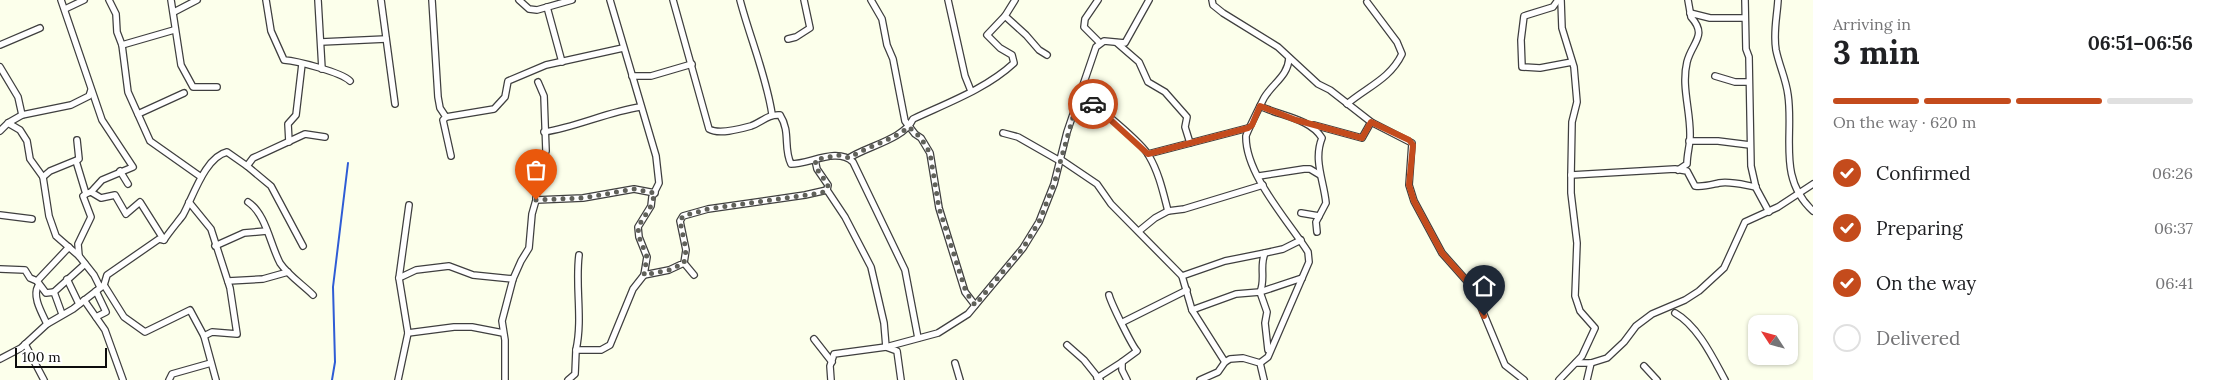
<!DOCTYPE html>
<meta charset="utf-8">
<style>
body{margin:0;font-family:Lora,serif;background:#f2f2f2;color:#202124;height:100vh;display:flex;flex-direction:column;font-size:19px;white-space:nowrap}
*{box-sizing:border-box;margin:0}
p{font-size:16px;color:#757577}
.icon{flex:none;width:28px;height:28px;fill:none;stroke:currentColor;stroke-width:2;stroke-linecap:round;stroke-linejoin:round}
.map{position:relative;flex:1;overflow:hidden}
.sheet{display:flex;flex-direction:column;background:#fff;width:400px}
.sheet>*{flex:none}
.needle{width:32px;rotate:306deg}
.buttons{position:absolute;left:1748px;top:315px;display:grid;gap:10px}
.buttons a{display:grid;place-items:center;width:50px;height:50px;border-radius:10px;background:#fff;box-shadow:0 1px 4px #0004;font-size:25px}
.scale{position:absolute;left:15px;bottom:12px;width:92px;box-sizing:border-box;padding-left:5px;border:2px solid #0c0c0c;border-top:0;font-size:14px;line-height:18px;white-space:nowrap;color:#0c0c0c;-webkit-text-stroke:4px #fff;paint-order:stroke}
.pin{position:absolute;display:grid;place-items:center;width:42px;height:42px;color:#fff;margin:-51px -21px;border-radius:50% 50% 50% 0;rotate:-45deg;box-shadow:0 0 5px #0007}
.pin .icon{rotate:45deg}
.courier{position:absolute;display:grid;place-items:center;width:50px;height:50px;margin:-25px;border:4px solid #c44b1c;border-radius:50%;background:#fff;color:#222;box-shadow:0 1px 6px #0007}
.summary em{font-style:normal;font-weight:700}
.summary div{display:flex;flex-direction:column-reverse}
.summary{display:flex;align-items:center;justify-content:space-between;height:85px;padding:0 20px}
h1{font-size:32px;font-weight:700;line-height:38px}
.bar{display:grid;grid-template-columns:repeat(4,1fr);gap:8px 5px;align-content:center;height:60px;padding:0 20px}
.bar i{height:6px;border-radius:4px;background:#e0e0e0}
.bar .on{background:#c44b1c}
.bar p{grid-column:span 4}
ol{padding:0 20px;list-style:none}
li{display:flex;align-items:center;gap:15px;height:55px}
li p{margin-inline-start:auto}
li .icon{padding:5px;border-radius:50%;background:#c44b1c;color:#fff;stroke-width:4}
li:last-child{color:#757577}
li i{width:28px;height:28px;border:2px solid #e0e0e0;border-radius:50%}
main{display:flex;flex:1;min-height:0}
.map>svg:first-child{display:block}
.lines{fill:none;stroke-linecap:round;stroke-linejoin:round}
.stream{stroke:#2e5cd5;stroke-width:2}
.minor-casing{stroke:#3f3f3f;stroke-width:8}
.minor{stroke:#fff;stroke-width:5.5}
.done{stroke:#60615a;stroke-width:5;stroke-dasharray:0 9}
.route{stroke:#c44b1c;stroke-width:6}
</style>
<main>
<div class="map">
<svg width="1813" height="380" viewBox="0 0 1813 380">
<rect width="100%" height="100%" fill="#fcffeb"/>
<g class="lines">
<polyline class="stream" points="332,380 335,362 333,287 348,163"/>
<g class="minor-casing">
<g id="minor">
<polyline points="61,0 102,120 133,167 102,180 91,192"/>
<polyline points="109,0 116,14 117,32 122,45 128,92 150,141 201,177"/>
<polyline points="171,0 181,65 193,87 217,87"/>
<path d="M 266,0 L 271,31 L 284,60 C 297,61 341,72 350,81"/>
<polyline points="318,0 322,69"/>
<polyline points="381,0 395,104"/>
<polyline points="432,0 438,97 440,108 446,117 443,120 451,156"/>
<polyline points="519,0 529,9 537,10 572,0"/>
<polyline points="610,0 656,156 659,183 652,197 651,206 638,227 639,237 647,257 644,275 669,270 684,263 686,250 680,221 683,216 708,209 805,195 827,190"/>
<path d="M 673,0 L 709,129 C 719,135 740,129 751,126 C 762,122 768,114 780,115 C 791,132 783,148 791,164 C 810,164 837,147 853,162 L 905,270 L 918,338"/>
<path d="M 740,0 C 750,38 766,75 772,114"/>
<polyline points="871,0 882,19 887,45 893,59 905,121 915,134 921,138 930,153 939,208 965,292 975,305"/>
<polyline points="948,0 965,76 971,91"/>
<polyline points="1098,0 1085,19 1084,27 1100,43"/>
<polyline points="1212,0 1213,5 1223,13 1278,47 1318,84 1330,90 1371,122 1412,143 1409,185 1414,201 1442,253 1473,288 1505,365 1524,380"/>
<polyline points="1558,0 1553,7 1524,16 1521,40 1522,67 1540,68 1572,62"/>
<polyline points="1745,0 1746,49 1749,57 1751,166 1756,188 1769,212"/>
<path d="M 1778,0 C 1777,17 1773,33 1776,50 C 1779,65 1786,79 1788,95 C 1794,136 1777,178 1813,211"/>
<polyline points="547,7 562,62"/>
<polyline points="65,9 84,0"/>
<polyline points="174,12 197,0"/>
<polyline points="1690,13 1710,18 1744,18"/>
<polyline points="1005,16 1026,35 1039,50 1047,55"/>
<polyline points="788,39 796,37 810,28 804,0"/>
<polyline points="321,42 386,39"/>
<polyline points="1117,43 1139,62 1148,82 1165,92 1187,117 1185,127 1190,143"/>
<polyline points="0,45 40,28"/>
<polyline points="122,45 174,30"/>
<polyline points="0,67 18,97 22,115"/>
<polyline points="632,76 651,76 692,64"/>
<polyline points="1715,76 1735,82 1749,82"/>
<path d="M 1079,96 C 1092,100 1143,144 1149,156 C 1159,173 1163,192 1168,211"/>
<path d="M 1347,104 C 1367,87 1390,79 1402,54 L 1397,42 L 1367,2"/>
<path d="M 1260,106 C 1280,116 1310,118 1322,138 C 1313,160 1324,181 1326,203 L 1316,222 L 1317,232"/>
<polyline points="138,114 184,93"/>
<polyline points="446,117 494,109 505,97 508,81 546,65 623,48"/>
<polyline points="8,123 20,130 27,141 30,159 43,177 49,216 56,236 79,256 94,275 100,287"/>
<polyline points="1314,125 1362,138 1371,122"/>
<polyline points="0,131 8,123 22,115 71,105 89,96 91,90"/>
<path d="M 544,132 C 577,127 607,112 640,107"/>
<polyline points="1003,133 1018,137 1060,161"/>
<polyline points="77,140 79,159 76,161 86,194 83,196 91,217 78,244 79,256"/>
<polyline points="1689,141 1718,141 1750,145"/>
<polyline points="289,142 288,124 296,115 302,64"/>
<polyline points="1148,154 1248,128"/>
<path d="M 849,158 C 868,146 904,139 913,119 C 947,103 986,89 1014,63 L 1012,55 L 1000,48 L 987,35 L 1005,16 L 1015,0"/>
<polyline points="1060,159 1097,184 1111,204 1182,276 1192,310 1225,362"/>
<polyline points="815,160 817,169 828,185 827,190 845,217 871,267 884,323 886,347 897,351 901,380"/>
<polyline points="247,166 271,186 303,246"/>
<path d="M 1678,170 L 1687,164 C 1687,154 1690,145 1690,137 C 1691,112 1681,87 1687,62 C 1692,42 1708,36 1691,17 L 1688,0"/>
<polyline points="120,171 128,184"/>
<path d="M 1571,175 L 1675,169 L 1687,171 L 1695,186 C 1704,187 1710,185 1719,183 C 1731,181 1744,185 1756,187"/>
<polyline points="1259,176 1304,169 1310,169 1320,175"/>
<polyline points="43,177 50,171 77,160"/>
<polyline points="88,193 91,192 101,198 115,195 126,214 140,202 164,240"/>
<polyline points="536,200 583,198 634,189 655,193"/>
<polyline points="189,202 211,229 230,288 237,334 212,332 204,336"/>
<path d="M 248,202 C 266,214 270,244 280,263 C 288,275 303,285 313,295"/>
<polyline points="1301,213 1319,216"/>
<polyline points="0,215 32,219"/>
<polyline points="1139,231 1155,218 1168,211 1184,209 1263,185"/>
<polyline points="215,246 244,233 267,231"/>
<polyline points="684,263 694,275"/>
<polyline points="0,269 25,270 30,278 37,281 69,247"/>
<polyline points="1182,276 1225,261 1265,253"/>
<polyline points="399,278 416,270 449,266 473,275 513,279"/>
<polyline points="67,279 79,304"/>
<polyline points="37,281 46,293 54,292 62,314"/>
<polyline points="228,281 263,279 288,272"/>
<polyline points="104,285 124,317 145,332 190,310 204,336 216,380"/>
<path d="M 38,286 C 32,297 42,313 47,324"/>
<polyline points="96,291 106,312 96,317"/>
<polyline points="54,292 85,264"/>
<path d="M 1109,295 C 1111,303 1132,346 1137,351 L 1122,362 L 1122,370 L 1127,380"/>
<polyline points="84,300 105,330 123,380"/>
<polyline points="1192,310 1236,294 1260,292 1302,278"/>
<path d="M 1675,313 C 1698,326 1713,358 1725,380"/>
<polyline points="1123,322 1187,290"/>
<polyline points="408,333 454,327 472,327 503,333"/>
<polyline points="814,339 832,362"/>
<polyline points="25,344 44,380"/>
<polyline points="1067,345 1084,360 1100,380"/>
<path d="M 576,350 C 583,318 575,287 579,255"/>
<path d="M 1268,350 L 1265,323 L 1267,312 L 1260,292 C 1266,279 1259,266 1265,253 L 1283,249 L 1301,240"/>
<path d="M 0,359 L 21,348 L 47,324 L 73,309 L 104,285 L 107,275 L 159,239 L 164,240 C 170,231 177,223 183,215 C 193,197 205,157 227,152 L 247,166 L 253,158 L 305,134 L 325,137"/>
<polyline points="955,363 960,380"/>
<path d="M 1260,363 L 1268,357 L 1309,262 L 1308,252 C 1289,222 1245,174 1246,136 C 1247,132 1261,104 1264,98 C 1273,83 1288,76 1289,58"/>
<polyline points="1576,363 1591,363 1607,358 1624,342 1636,326 1652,314 1685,300 1699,291 1724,268 1745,222 1778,207 1813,184"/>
<polyline points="1644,366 1657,380"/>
<polyline points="1097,378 1122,362"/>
<polyline points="169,380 172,374 211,363"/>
<polyline points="398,380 408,333 399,278 409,205"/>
<polyline points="505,380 505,340 502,321 513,279 521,261 529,248 532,214 536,200 537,178 546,151 544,96 538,82"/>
<polyline points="568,380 575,374 576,350 601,350 610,345 633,289 644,275"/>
<polyline points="831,380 830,366 834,354 886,347 938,333 968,314 1023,248 1039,222 1054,184 1067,132 1096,47 1104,41 1125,43 1149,0"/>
<polyline points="1200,380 1218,372 1225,362 1230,359 1243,358 1260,363 1264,380"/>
<polyline points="1559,380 1582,356 1595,328 1580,311 1575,296 1577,243 1571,193 1571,175 1572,122 1577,102 1574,67 1562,28 1561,0"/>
<polyline points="1587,380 1591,363"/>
</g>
</g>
<use href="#minor" class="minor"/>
</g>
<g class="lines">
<path class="done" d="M 536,200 L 583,198 L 634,189 L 655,193 L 651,206 L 638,227 L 639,237 L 647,257 L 644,275 L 669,270 L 684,263 L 686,250 L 680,221 L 683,216 L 708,209 L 821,193 L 827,190 L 828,185 L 817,169 L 815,160 L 838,155 L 849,158 C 868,146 891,141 909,127 L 921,138 L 930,153 L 939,208 L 966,292 L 975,305 L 1023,248 L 1039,222 L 1054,184 L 1079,96 L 1093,104"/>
<polyline class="route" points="1093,104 1148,154 1248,128 1252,125 1260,106 1296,120 1362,138 1371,122 1409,140 1413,145 1409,185 1414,201 1442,253 1473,288 1484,316"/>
</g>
</svg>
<div class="buttons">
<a><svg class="needle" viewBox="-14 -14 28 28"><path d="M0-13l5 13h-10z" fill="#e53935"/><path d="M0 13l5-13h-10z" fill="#757577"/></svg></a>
</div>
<div class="scale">100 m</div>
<div class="pin" style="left:536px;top:200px;background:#ea580c"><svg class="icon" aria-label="bag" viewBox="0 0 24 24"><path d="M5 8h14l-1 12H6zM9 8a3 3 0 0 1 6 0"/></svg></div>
<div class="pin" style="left:1484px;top:316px;background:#1f2937"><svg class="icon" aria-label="home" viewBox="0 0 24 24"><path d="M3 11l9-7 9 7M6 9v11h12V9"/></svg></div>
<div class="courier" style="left:1093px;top:104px"><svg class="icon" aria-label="car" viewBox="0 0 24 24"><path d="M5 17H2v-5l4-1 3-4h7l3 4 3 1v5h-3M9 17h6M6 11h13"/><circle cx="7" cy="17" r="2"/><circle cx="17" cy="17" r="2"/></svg></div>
</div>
<section class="sheet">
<div class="summary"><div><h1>3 min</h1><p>Arriving in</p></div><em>06:51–06:56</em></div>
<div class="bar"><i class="on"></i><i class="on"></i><i class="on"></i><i></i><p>On the way · 620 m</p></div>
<ol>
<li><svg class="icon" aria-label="check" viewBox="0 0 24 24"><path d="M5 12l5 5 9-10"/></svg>Confirmed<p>06:26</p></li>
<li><svg class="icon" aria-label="check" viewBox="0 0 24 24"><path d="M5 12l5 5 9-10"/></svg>Preparing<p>06:37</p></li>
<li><svg class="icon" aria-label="check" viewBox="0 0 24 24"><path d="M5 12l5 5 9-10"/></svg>On the way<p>06:41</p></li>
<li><i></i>Delivered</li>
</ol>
</section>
</main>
